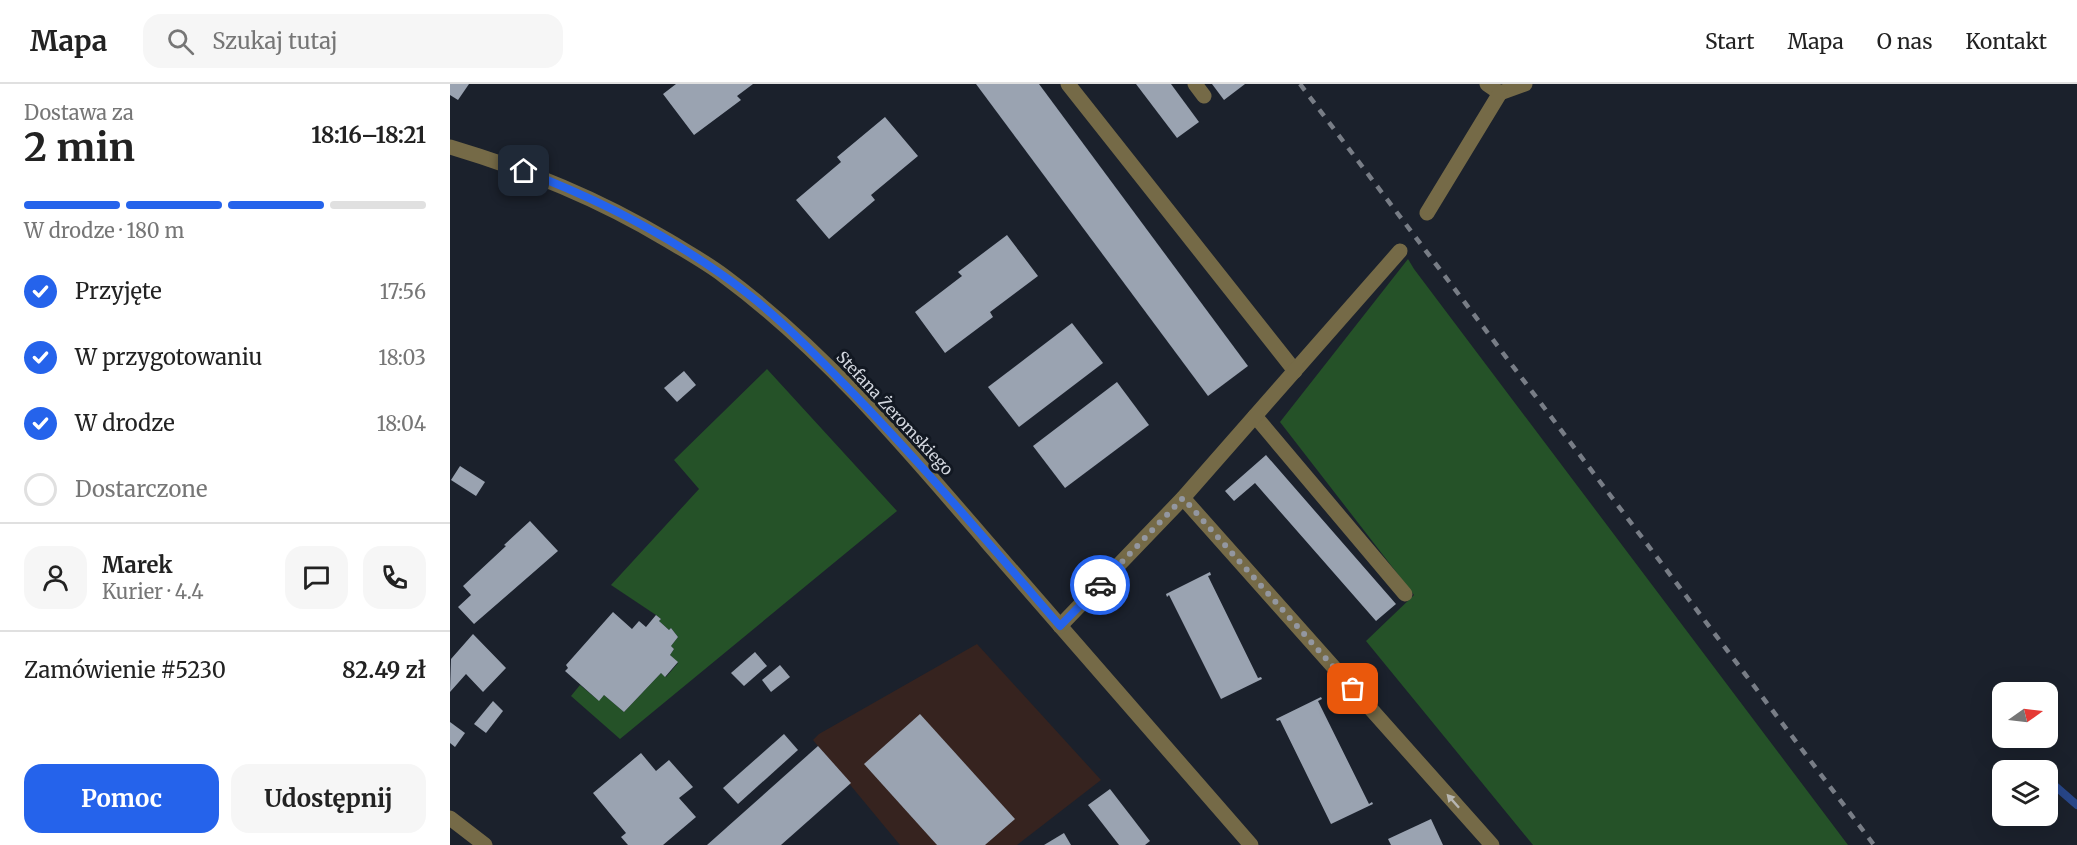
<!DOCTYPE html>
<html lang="pl">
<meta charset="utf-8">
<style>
body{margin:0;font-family:Merriweather,serif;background:#f6f6f6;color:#222;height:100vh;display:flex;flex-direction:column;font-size:22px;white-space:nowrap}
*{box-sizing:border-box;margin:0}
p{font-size:20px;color:#767676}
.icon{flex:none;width:33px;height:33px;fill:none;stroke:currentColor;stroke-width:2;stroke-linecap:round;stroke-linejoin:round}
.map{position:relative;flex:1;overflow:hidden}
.details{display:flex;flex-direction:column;background:#fff;width:450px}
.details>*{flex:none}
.needle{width:39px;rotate:76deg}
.tools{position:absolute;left:1542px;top:598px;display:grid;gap:12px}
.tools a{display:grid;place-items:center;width:66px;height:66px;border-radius:12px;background:#fff;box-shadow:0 6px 24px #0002;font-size:30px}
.pin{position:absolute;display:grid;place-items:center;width:51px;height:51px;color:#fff;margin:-26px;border-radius:12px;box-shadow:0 3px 9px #0006}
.courier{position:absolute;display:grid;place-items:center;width:60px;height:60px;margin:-30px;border:4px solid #2563eb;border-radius:50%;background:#fff;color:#222;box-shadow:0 2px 8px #0007}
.summary em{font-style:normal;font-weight:700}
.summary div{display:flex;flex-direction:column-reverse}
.summary{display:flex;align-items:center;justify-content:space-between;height:102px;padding:0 24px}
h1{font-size:39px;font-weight:700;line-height:45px}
.bar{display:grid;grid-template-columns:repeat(4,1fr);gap:9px 6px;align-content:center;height:72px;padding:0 24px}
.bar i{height:8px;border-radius:4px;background:#e0e0e0}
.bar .active{background:#2563eb}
.bar p{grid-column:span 4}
.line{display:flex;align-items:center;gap:15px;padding:0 24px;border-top:2px solid #e0e0e0}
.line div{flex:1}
.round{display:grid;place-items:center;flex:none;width:63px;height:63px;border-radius:18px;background:#f6f6f6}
ol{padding:0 24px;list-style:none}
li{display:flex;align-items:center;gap:18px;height:66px}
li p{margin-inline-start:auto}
li .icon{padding:6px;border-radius:50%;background:#2563eb;color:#fff;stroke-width:4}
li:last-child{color:#767676}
li i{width:33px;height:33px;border:3px solid #e0e0e0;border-radius:50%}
.primary-button{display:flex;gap:12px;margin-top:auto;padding:12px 24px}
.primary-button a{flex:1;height:69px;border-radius:18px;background:#2563eb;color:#fff;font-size:24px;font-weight:700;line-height:69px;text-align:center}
.primary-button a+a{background:#f6f6f6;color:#222}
header{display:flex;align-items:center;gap:36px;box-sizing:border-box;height:84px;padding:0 30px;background:#fff;border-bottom:2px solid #e0e0e0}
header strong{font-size:28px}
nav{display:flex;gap:33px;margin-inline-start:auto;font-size:21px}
.search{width:420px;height:54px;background:#f6f6f6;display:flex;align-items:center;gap:15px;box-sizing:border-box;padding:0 21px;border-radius:18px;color:#767676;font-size:22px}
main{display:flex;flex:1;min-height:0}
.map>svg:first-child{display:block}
.commercial{fill:#36231f}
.green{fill:#255228}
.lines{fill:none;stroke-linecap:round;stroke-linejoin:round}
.stream{stroke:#28478a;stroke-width:8}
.building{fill:#9aa3b1}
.minor{stroke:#756a47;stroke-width:15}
.rail{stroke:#787d86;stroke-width:4.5;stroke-dasharray:8 8;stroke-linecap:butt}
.oneway{fill:#b7b6b1}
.done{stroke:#9397a0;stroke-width:6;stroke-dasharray:0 10.8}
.route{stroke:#2563eb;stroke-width:8}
.labels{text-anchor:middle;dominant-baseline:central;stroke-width:6;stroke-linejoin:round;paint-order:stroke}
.street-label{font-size:16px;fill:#d3d7df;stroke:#121822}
</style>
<header>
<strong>Mapa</strong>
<div class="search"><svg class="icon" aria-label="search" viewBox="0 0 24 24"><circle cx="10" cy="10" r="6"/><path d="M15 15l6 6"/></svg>Szukaj tutaj</div>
<nav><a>Start</a><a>Mapa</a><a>O nas</a><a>Kontakt</a></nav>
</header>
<main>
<section class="details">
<div class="summary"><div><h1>2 min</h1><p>Dostawa za</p></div><em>18:16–18:21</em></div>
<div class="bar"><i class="active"></i><i class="active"></i><i class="active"></i><i></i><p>W drodze · 180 m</p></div>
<ol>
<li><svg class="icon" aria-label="check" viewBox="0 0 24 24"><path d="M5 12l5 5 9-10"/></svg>Przyjęte<p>17:56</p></li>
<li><svg class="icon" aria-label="check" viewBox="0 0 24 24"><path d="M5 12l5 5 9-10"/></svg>W przygotowaniu<p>18:03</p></li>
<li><svg class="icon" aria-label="check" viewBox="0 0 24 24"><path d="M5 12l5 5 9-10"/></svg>W drodze<p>18:04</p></li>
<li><i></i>Dostarczone</li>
</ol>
<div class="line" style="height:108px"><a class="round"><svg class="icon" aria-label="person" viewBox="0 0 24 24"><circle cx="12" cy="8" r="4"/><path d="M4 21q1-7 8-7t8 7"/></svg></a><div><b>Marek</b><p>Kurier · 4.4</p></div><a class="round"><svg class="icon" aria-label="chat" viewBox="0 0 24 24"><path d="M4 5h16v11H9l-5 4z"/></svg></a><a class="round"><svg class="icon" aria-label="phone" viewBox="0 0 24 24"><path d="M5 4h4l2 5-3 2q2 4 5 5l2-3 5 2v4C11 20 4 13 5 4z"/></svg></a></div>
<div class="line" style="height:78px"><div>Zamówienie #5230</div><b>82.49 zł</b></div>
<div class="primary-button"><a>Pomoc</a><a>Udostępnij</a></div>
</section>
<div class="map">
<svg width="1627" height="761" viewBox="0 0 1627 761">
<rect width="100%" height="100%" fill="#1b212c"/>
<polygon class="commercial" points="527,560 651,696 567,761 450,761 363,656 369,650"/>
<g class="green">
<polygon points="958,175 964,185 1398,761 1083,761 916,557 964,511 830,338"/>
<polygon points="317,285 447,427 170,655 121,612 130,601 148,616 154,611 174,628 211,589 216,593 228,579 220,571 224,565 221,562 228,553 221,544 219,546 209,537 211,535 206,531 161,501 249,405 224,376"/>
</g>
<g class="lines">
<polyline class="stream" points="1604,701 1627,721"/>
</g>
<g class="building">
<polygon points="0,0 19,0 8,16 0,11"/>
<polygon points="226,0 303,0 287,12 291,16 244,51 213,10"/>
<polygon points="526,0 589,0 798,282 758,312"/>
<polygon points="686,0 721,0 749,38 727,54"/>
<polygon points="762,0 795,0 774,16"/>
<polygon points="435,33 468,72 421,111 425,116 379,155 346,116 391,78 387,73"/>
<polygon points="557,151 588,192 540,228 543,233 495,269 465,228 512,192 508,188"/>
<polygon points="622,239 653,279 569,343 538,303"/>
<polygon points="234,287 246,301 227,318 214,304"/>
<polygon points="667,298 699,341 615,404 583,362"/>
<polygon points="816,371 946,520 926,537 805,399 784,417 775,407"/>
<polygon points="10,382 35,398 26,412 1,396"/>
<polygon points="80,437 108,467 24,540 8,523 21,511 13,502 56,462 54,461"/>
<polygon points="760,488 761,491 758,492 808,594 811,593 812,595 771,615 719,511 717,513 716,510"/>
<polygon points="163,528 182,545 189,537 196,543 206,531 211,535 209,537 219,546 221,544 228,553 221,562 224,565 220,571 228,578 215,593 211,589 174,628 154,611 149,617 115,587 118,584 116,581"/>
<polygon points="23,550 56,584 33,608 16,590 0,608 1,575"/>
<polygon points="305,568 317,582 294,602 281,589"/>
<polygon points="330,581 340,593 321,608 312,596"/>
<polygon points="871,613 872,615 868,617 919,720 922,718 923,720 881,740 830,636 827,637 826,635"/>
<polygon points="43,617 53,627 36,649 24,640"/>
<polygon points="470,630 565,735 535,761 487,761 414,680"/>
<polygon points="0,638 15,649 5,663 0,659"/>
<polygon points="334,650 348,666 288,720 273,704"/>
<polygon points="368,662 401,699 331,761 257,761"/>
<polygon points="191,669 206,687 219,676 243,703 229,714 246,733 213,761 178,761 171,753 176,749 143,709"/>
<polygon points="660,705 700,757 695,761 669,761 638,721"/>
<polygon points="981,735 993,761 941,761 938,755"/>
<polygon points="614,749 621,761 594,761"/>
</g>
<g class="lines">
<g class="minor">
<polyline points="618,0 845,287"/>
<polyline points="745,0 754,12"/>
<polyline points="1037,0 1050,9 1075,0"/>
<path d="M 0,63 C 80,87 147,114 219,157 C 237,168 257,179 274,192 C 374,266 456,364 537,458 C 625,559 713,660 801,761"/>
<polyline points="977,129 1050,9"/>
<polyline points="805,332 955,510"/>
<polyline points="733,414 1042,761"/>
<polyline points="610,542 733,414 950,167"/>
<polyline points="0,734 35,761"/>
</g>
<polyline class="rail" points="850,0 1424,761"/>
</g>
<defs><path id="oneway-solid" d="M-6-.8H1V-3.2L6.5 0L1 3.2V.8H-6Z" transform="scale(1.5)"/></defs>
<use class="oneway" href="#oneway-solid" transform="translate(1003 717) rotate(-132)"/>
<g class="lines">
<polyline class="done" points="650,501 733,414 903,605"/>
<path class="route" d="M 74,87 C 143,113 210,147 271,190 C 318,222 359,264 399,305 C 473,381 541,462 610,542 L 650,501"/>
</g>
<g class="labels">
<g class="street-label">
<text transform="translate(445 329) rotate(47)">Stefana Żeromskiego</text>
</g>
</g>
</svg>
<div class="tools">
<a><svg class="needle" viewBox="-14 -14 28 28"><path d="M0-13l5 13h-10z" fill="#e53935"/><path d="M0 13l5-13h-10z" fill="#767676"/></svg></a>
<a><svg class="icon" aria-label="layers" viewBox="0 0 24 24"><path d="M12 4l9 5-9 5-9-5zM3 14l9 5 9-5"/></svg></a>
</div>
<div class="pin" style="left:903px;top:605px;background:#ea580c"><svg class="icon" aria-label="bag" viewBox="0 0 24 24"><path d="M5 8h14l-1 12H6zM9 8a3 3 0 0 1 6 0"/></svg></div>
<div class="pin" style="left:74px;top:87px;background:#1f2937"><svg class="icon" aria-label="home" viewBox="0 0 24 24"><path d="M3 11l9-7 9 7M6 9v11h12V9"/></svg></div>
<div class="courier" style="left:650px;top:501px"><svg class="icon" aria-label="car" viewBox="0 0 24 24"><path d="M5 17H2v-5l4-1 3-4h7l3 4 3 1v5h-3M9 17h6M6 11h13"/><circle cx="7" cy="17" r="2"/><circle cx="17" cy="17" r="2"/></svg></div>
</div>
</main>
